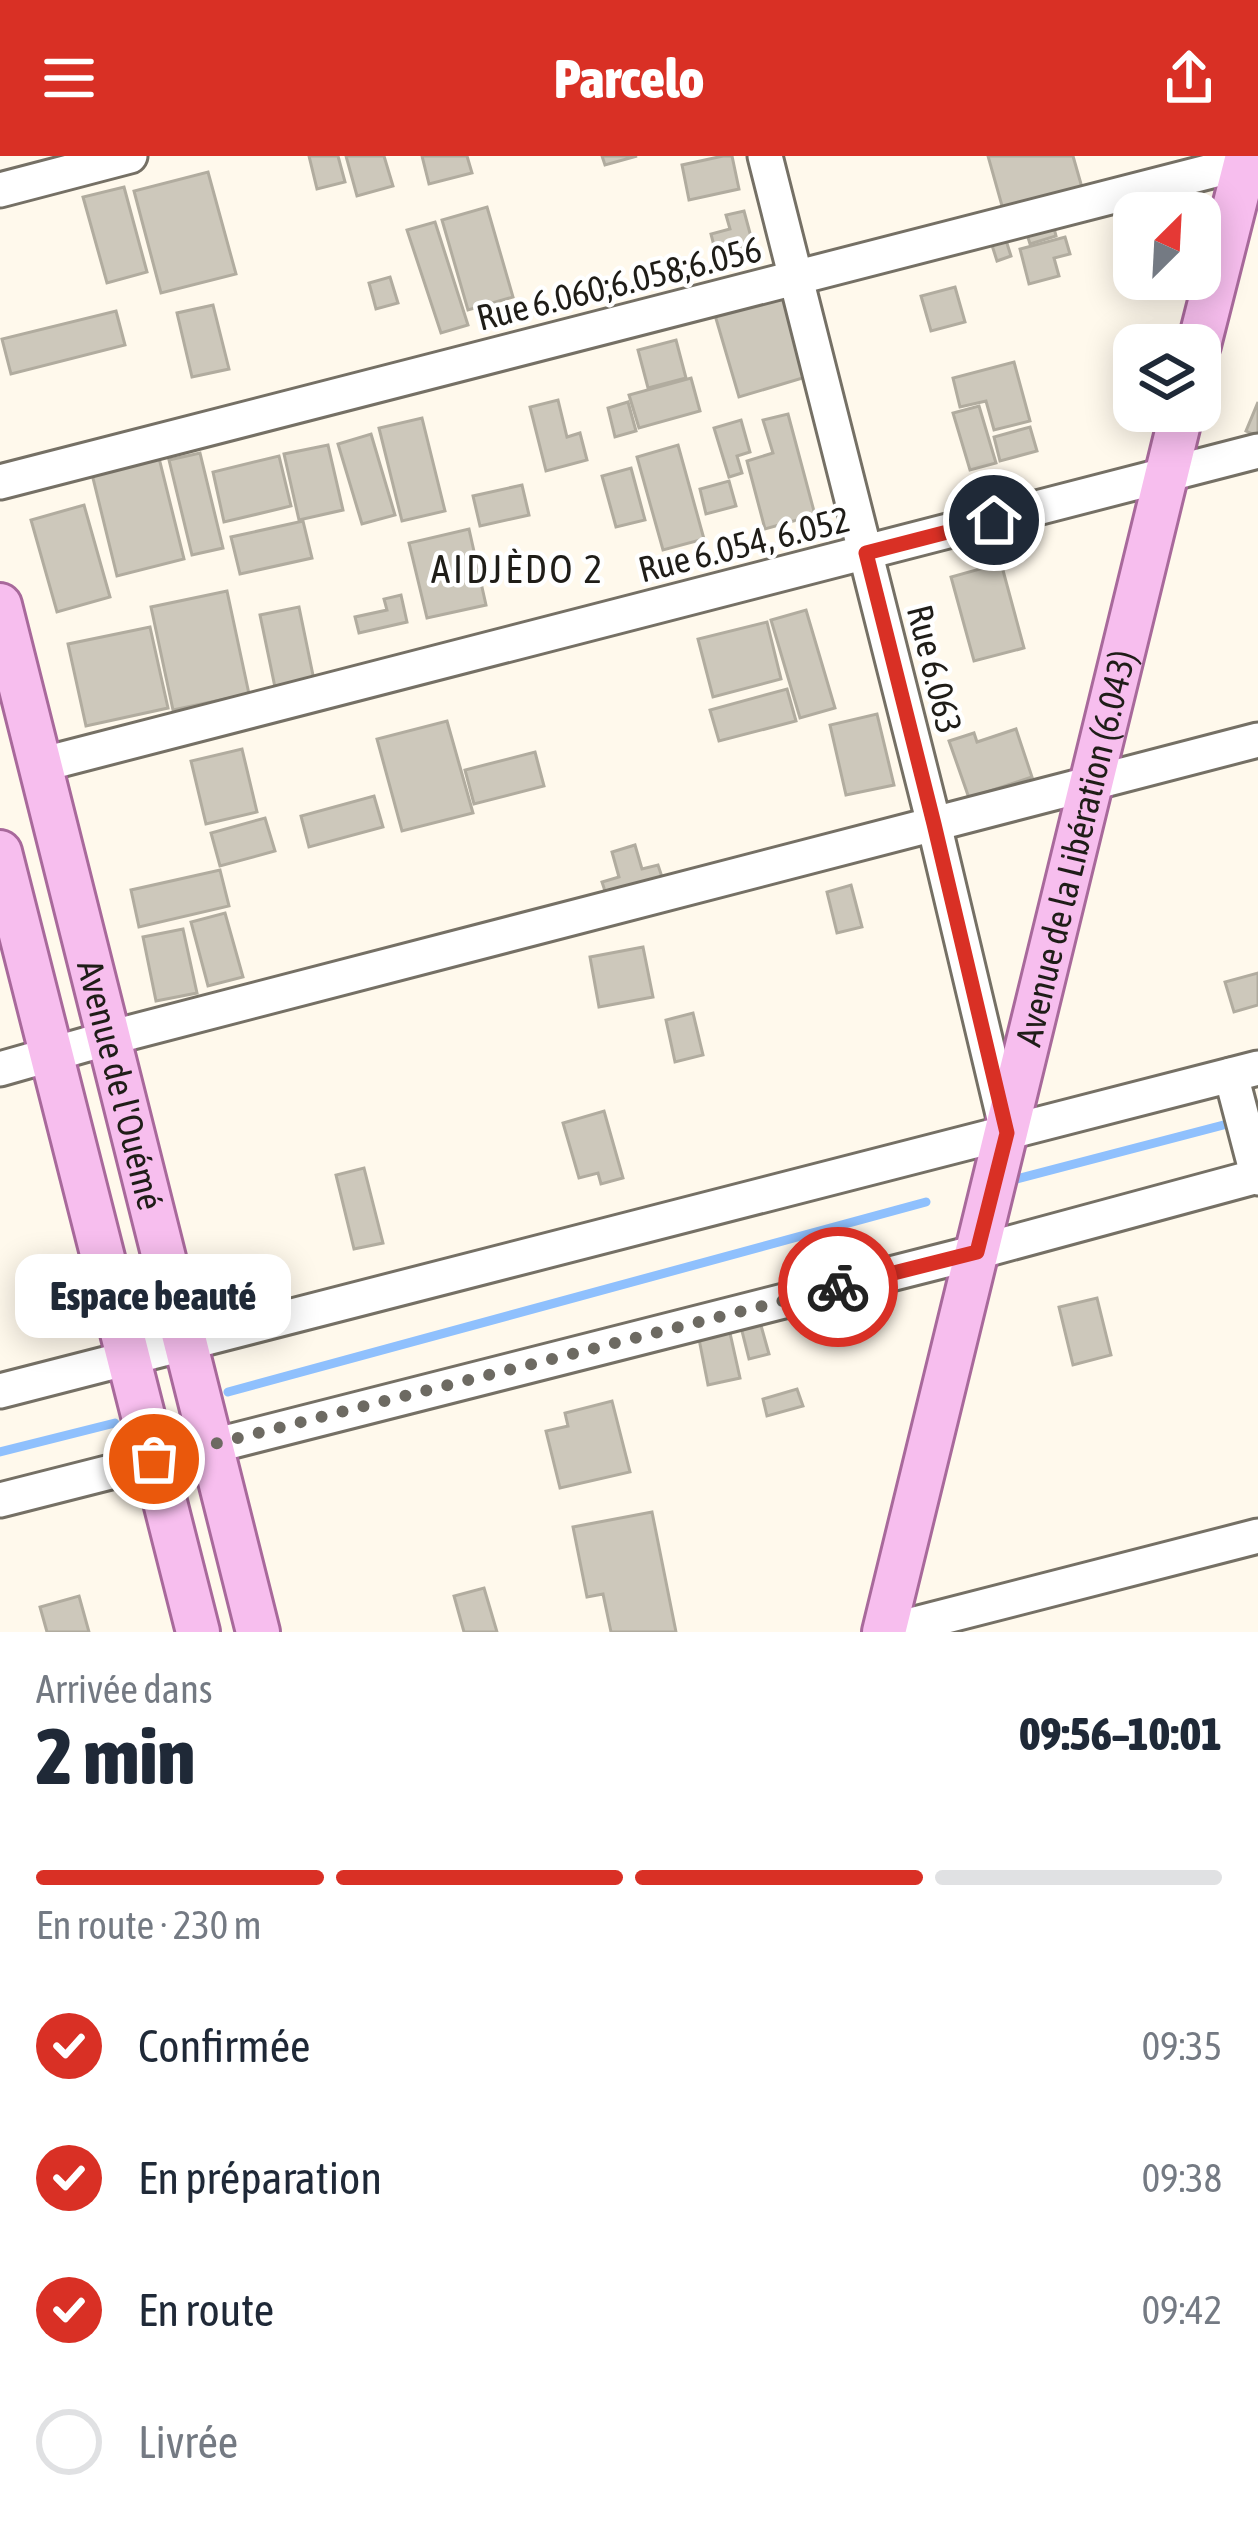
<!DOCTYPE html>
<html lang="fr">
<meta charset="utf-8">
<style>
body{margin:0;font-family:"Asap Condensed",sans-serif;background:#f2f2f3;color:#1f2937;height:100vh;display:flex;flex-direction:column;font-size:45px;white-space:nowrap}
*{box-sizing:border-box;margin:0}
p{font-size:39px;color:#747a83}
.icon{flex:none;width:66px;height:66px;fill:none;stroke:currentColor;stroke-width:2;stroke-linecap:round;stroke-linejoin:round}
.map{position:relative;height:1476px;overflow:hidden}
.sheet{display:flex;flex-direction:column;background:#fff;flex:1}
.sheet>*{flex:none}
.needle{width:78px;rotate:24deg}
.buttons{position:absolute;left:1113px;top:36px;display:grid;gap:24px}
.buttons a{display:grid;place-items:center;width:108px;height:108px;border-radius:24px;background:#fff;box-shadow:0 6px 30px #0003;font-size:60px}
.pin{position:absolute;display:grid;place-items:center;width:102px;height:102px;color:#fff;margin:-51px;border:6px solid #fff;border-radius:50%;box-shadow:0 3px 12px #0007}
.courier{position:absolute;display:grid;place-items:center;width:120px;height:120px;margin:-60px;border:9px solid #d93025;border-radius:50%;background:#fff;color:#222;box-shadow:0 3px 15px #0007}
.bubble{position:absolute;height:84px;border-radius:24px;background:#fff;box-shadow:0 6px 30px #0003;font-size:39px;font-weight:800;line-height:84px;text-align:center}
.head em{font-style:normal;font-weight:800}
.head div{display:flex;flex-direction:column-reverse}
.head{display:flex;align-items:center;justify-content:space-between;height:204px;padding:0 36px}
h1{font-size:78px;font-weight:800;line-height:90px}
.bar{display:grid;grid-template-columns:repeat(4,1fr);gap:18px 12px;align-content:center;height:144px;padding:0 36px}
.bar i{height:15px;border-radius:9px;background:#e0e1e3}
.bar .on{background:#d93025}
.bar p{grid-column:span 4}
ol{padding:0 36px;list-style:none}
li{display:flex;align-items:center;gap:36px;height:132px}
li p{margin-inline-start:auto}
li .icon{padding:12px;border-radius:50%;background:#d93025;color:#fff;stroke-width:4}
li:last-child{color:#747a83}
li i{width:66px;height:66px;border:6px solid #e0e1e3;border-radius:50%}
header{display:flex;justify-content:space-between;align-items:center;height:156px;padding:0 36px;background:#d93025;color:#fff;font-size:54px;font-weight:800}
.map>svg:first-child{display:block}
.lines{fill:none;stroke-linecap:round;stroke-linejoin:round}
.stream{stroke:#8fc0fd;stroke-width:9}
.building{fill:#cdc8bb;stroke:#b1ac9f;stroke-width:3}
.minor-casing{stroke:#757065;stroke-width:39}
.major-casing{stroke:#a8699b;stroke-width:48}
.minor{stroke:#fff;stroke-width:33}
.major{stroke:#f7beee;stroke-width:42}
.done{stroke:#6d6a62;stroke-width:12;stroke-dasharray:0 21.6}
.route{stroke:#d93025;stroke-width:15}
.labels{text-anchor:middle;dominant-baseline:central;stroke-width:9;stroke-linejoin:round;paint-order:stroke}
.street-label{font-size:36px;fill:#1f1d18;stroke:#fff}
.neighbourhood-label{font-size:39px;letter-spacing:3px;fill:#1f1d18;stroke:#fff}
</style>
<header><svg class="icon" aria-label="menu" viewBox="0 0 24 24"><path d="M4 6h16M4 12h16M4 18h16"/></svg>Parcelo<svg class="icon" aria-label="share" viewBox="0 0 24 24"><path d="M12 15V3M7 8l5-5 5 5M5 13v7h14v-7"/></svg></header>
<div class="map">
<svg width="1258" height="1476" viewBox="0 0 1258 1476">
<rect width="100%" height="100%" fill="#fff9ec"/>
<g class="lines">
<g class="stream">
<polyline points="1017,1023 1235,966"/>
<polyline points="228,1236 926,1046"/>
<polyline points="0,1296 115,1267"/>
</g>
</g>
<g class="building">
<polygon points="309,0 338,0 345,26 317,33"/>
<polygon points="346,0 384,0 393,30 357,40"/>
<polygon points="422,0 467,0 472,17 429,28"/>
<polygon points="602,0 637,0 605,9"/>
<polygon points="723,0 732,0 739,33 689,44 682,9"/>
<polygon points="988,0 1073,0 1085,42 1006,64"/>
<polygon points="208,16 236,118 161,137 134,35"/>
<polygon points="124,31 147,116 107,127 83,41"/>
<polygon points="487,51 513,141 468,154 442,64"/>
<polygon points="744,55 754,92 717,102 711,78 730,73 726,59"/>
<polygon points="1052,64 1056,80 1030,88 1025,72"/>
<polygon points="435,66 468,169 441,177 407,74"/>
<polygon points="1004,78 1011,100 997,105 990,83"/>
<polygon points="1065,81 1070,98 1054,102 1059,120 1029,128 1020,93"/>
<polygon points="390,121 398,147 376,153 369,127"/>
<polygon points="779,130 787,155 793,153 806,221 739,241 712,149"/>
<polygon points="955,131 965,166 931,175 921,140"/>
<polygon points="213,149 229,213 192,221 177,157"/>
<polygon points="116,155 125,189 11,218 2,183"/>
<polygon points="676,184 686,222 648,232 638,194"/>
<polygon points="1014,206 1030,265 994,274 986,245 960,251 953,222"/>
<polygon points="691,222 700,255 639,272 629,239"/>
<polygon points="558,244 567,281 580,277 587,304 546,315 530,251"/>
<polygon points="628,246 636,275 615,281 608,252"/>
<polygon points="1258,246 1258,279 1255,279 1246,275"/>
<polygon points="979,250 996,307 970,314 953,257"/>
<polygon points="788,258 815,359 765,373 747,305 773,297 763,264"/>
<polygon points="422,262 445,355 402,365 379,272"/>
<polygon points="741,264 750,296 737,300 742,317 729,321 714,272"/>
<polygon points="1030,271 1037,295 1000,305 994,281"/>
<polygon points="371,278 395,359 362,368 338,288"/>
<polygon points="328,289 343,354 299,364 284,298"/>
<polygon points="678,289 704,383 663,394 637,301"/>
<polygon points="200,297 223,392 192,399 169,304"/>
<polygon points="279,300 291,350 224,366 213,316"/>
<polygon points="159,302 184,403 117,420 92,318"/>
<polygon points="631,312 645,364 616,371 602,320"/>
<polygon points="729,325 736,350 706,358 700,333"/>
<polygon points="522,329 529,359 480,370 473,340"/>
<polygon points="84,349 110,441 57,456 31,364"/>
<polygon points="303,365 312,402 240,418 231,381"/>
<polygon points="469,373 486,449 427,462 409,387"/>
<polygon points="1001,407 1024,492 974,505 951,421"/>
<polygon points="227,435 249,538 173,554 151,451"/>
<polygon points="401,439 407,466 359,477 355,461 387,454 384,443"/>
<polygon points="299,451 315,529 276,536 260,459"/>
<polygon points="806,454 835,552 800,562 771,464"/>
<polygon points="767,466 781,523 713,541 698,483"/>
<polygon points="150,471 168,552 86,570 68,488"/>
<polygon points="787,533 796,565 719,585 710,554"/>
<polygon points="877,558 894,629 846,639 830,569"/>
<polygon points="447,565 473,657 402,675 377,583"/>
<polygon points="1016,573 1032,621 969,642 949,585 974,577 977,586"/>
<polygon points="242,593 257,656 206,668 191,605"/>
<polygon points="535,596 544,630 474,648 465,614"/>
<polygon points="374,640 383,671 309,691 301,660"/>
<polygon points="265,662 275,695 220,710 211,677"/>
<polygon points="635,689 642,713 658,709 665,730 609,747 602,726 619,721 612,696"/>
<polygon points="220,714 229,750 139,771 131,734"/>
<polygon points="851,729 862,771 837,777 827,736"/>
<polygon points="225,757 243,821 208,830 191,766"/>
<polygon points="183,773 197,837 156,845 143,781"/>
<polygon points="643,791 653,841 599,851 590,801"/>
<polygon points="1258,817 1258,849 1234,856 1225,826"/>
<polygon points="693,857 703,899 675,906 666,864"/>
<polygon points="604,955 623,1022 601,1028 598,1017 579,1022 563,967"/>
<polygon points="364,1012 383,1087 354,1093 336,1019"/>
<polygon points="1097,1142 1111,1199 1073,1209 1059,1151"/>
<polygon points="760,1166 769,1198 749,1203 741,1171"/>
<polygon points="730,1177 740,1222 708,1229 699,1183"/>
<polygon points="797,1233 803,1250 767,1260 763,1243"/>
<polygon points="612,1245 630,1316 560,1332 546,1275 568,1270 565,1257"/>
<polygon points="652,1356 676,1476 611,1476 603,1438 587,1441 573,1371"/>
<polygon points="484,1432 497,1476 464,1476 454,1440"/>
<polygon points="79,1440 89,1476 47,1476 40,1451"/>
</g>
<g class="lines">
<g class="minor-casing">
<g id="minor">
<polyline points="765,0 934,668 1006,971"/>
<polyline points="0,34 130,0"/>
<polyline points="0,326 1258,3"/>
<polyline points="40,609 1258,295"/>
<polyline points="0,913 109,882 1258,584"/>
<polyline points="1231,919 1258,1022"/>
<polyline points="0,1235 1258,912"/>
<polyline points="0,1344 977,1096 1258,1020"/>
<polyline points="884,1476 1258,1380"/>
</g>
</g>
<g class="major-casing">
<g id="major">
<polyline points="1199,189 1247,0"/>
<path id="s1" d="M 0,449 L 258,1476"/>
<polyline points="0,696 198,1476"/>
<path id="s2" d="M 884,1476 L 1182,255"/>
</g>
</g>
<use href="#minor" class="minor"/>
<use href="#major" class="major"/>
</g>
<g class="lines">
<polyline class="done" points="154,1303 838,1131"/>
<polyline class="route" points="838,1131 977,1096 1007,977 934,668 866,397 994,364"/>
</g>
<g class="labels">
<g class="street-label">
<text transform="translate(619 127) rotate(-14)">Rue 6.060;6.058;6.056</text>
<text transform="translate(744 388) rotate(-14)">Rue 6.054, 6.052</text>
<text transform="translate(935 513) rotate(76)">Rue 6.063</text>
<text stroke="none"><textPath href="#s2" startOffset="807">Avenue de la Libération (6.043)</textPath></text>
<text stroke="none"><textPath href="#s1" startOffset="495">Avenue de l'Ouémé</textPath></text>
</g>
<g class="neighbourhood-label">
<text x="518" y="413">AIDJÈDO 2</text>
</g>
</g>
</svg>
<div class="buttons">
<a><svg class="needle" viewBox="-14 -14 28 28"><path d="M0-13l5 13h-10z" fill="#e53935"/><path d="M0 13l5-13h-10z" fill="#747a83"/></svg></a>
<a><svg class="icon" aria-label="layers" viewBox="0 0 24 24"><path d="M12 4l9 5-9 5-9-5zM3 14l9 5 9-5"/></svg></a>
</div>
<div class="pin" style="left:154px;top:1303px;background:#ea580c"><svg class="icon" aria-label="bag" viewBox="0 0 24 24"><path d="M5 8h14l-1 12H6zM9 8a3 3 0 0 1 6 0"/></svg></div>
<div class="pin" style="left:994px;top:364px;background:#1f2937"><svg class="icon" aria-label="home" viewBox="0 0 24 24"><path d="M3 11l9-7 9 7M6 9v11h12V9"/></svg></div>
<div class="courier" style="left:838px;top:1131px"><svg class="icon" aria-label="bike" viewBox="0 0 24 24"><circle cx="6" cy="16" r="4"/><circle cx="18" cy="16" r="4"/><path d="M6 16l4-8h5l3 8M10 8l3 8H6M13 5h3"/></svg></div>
<div class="bubble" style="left:15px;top:1098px;width:276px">Espace beauté</div>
</div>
<section class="sheet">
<div class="head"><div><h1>2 min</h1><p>Arrivée dans</p></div><em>09:56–10:01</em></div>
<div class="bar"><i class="on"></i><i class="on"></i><i class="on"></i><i></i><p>En route · 230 m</p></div>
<ol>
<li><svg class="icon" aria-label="check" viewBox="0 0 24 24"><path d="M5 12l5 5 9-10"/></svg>Confirmée<p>09:35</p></li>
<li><svg class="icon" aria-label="check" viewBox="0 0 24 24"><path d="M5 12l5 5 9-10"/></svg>En préparation<p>09:38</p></li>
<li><svg class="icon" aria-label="check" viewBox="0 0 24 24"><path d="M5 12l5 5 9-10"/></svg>En route<p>09:42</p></li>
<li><i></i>Livrée</li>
</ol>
</section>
